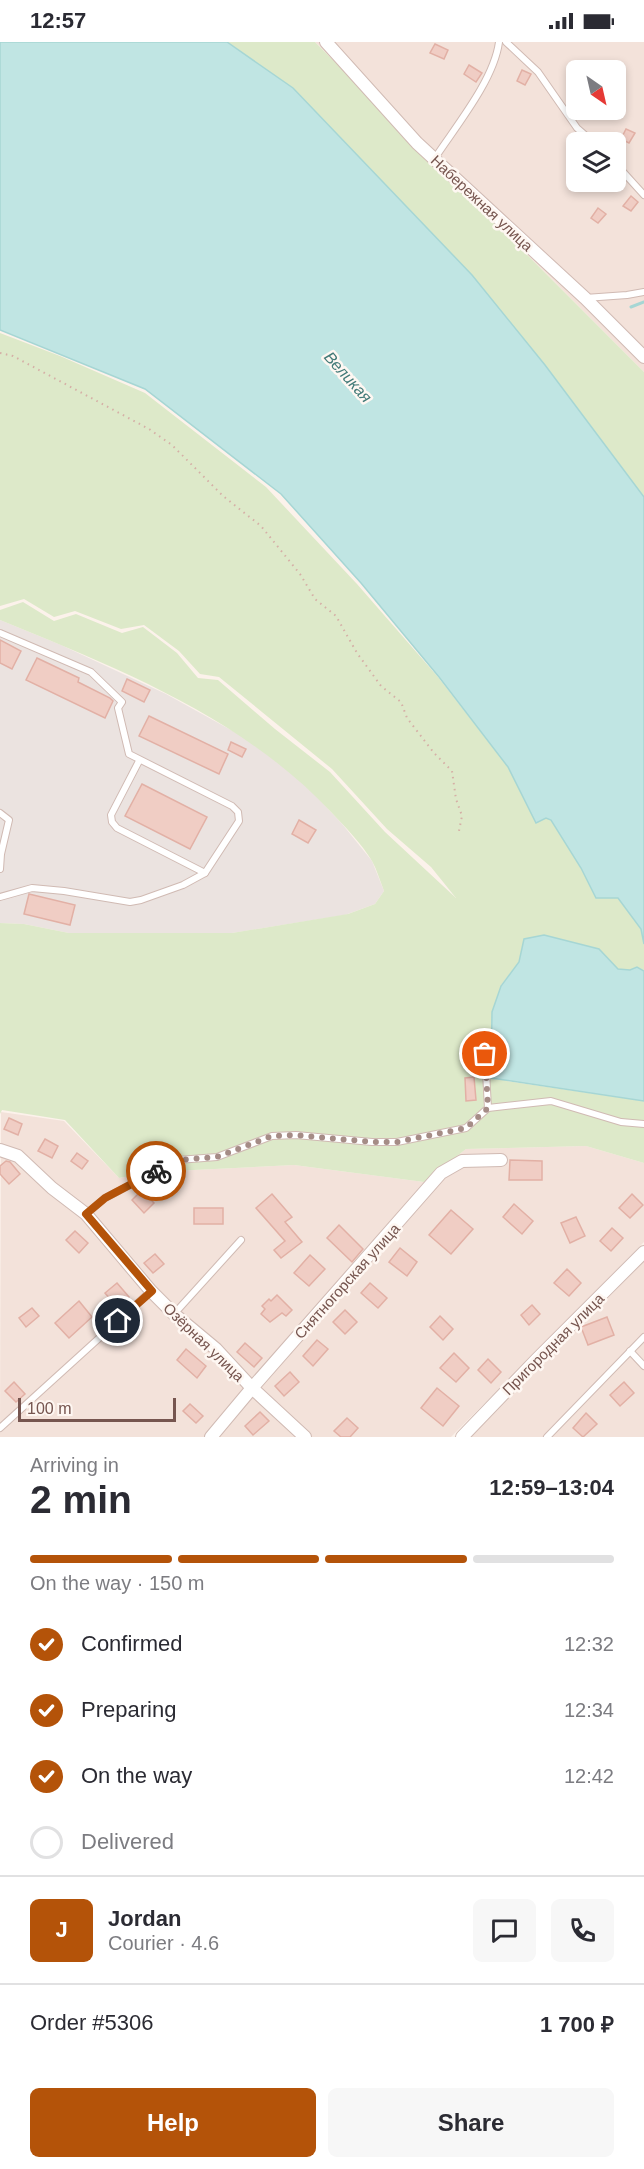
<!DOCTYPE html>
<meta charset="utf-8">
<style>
body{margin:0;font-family:Helvetica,sans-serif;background:#f7f7f7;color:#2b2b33;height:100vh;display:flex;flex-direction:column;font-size:22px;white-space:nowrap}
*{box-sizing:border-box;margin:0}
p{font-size:20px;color:#7c7c81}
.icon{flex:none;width:33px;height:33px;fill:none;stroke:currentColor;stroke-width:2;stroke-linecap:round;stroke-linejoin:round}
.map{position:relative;height:1395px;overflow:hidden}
.panel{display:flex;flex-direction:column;background:#fff;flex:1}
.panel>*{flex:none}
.needle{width:39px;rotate:146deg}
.buttons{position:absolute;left:566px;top:18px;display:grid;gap:12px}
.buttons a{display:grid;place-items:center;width:60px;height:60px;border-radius:9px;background:#fff;box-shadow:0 3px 9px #0003;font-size:30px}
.scale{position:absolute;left:18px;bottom:15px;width:158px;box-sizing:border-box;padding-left:6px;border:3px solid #76554f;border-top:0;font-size:16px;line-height:21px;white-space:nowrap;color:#76554f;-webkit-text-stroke:4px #fef7f2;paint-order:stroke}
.pin{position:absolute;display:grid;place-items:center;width:51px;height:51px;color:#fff;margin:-26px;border:3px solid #fff;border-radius:50%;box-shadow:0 2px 6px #0007}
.courier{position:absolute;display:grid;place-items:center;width:60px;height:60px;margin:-30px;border:4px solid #b45309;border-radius:50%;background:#fff;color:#222;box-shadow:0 2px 8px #0007}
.summary em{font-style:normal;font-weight:700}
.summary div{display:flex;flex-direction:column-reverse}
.summary{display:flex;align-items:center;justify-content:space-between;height:102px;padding:0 30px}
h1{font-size:39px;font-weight:700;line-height:45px}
.bar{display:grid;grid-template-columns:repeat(4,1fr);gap:9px 6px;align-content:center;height:72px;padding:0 30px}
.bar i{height:8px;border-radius:4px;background:#e1e1e2}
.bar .current{background:#b45309}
.bar p{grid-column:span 4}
.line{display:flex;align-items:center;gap:15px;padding:0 30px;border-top:2px solid #e1e1e2}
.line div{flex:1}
.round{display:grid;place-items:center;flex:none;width:63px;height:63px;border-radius:9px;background:#f7f7f7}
ol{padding:0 30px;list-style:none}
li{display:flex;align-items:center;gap:18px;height:66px}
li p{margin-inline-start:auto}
li .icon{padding:6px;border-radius:50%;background:#b45309;color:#fff;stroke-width:4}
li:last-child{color:#7c7c81}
li i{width:33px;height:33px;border:3px solid #e1e1e2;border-radius:50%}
.cta{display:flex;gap:12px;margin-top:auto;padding:12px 30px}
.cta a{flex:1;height:69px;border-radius:9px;background:#b45309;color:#fff;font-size:24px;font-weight:700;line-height:69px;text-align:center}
.cta a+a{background:#f7f7f7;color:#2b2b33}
.status{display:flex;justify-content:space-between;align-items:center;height:42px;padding:0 30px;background:#fff;direction:ltr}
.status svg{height:16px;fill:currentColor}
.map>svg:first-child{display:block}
.residential{fill:#f3e2da;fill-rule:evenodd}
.industrial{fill:#ebe3e0}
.green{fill:#dde9c9}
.water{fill:#c0e5e3;stroke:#a6d6d4;stroke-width:1.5}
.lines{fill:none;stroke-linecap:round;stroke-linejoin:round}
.stream{stroke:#a6d6d4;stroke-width:3}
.building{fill:#f0cdc4;stroke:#e2b0a5;stroke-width:1.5}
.lane-casing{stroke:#d0bab3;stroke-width:8}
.street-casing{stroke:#d0bab3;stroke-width:14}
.path{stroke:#d5afa6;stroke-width:2;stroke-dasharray:1.5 4.5;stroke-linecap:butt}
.lane{stroke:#fff;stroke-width:6}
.street{stroke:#fff;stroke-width:12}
.done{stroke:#a58c86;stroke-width:6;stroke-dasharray:0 10.8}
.route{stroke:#b45309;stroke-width:8}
.labels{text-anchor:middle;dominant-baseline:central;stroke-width:5;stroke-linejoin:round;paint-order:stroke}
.street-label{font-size:15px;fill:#76554f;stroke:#fef7f2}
.water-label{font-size:16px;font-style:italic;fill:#427a78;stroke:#fef7f2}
</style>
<div class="status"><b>12:57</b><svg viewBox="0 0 49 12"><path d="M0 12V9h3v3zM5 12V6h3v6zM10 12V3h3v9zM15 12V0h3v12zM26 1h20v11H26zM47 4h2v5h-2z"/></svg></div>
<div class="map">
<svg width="644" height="1395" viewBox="0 0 644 1395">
<rect width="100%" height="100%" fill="#fcf2eb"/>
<g class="residential">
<path d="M 315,0 L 644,0 L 644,330 L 377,61 ZM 576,28 L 615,28 L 615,68 L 576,68 ZM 576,100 L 615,100 L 615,140 L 576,140 Z"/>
<polygon points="1,1070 64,1079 119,1136 153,1130 294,1123 424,1140 466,1107 586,1104 644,1121 644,1200 451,1395 0,1395"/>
<polygon points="644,1219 644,1395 471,1395 610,1254"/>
</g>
<polygon class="industrial" points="0,578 61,603 166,652 249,698 305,742 343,783 372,819 384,849 375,862 345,873 232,891 69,891 24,882 0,881"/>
<g class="green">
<polygon points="227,0 315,0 644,330 644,455 545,323 472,233 293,46"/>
<path d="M 0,291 L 60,314 L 145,351 L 266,445 L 357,542 L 438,635 L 508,725 L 536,781 L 546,776 L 551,778 L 581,826 L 596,856 L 618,856 L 641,887 L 644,902 L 644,929 L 637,925 L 630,928 L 618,927 L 599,907 L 544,893 L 524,897 L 519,920 L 501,943 L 507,1039 L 644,1059 L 644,1121 L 586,1104 L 466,1107 L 424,1140 L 294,1123 L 153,1130 L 119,1136 L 65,1078 L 2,1068 L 0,1072 L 0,881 L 24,882 L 69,891 L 232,891 L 348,872 L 375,862 L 384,849 C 380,839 377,828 372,819 C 362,802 345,785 331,770 C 243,676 118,626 0,578 L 0,568 L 23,560 L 54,579 L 76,572 L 122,591 L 143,585 L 177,611 L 198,636 L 218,638 L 275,687 L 330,730 L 385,790 L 456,856 L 431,825 L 387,787 L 332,727 L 219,635 L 200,632 L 179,609 L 144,583 L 121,587 L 75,569 L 54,575 L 24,557 L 0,564 Z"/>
</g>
<g class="water">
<polygon points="0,0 227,0 293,46 472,233 545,323 644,455 644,902 641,887 618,856 596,856 581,826 551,778 546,776 536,781 508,725 439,635 361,541 281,452 145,347 0,288"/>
<polygon points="544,893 599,907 618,927 630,928 637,925 644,929 644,1059 491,1036 492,970 501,944 519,920 524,897"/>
</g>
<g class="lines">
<polyline class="stream" points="631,265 644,260"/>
</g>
<g class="building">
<polygon points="435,2 448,8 444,17 430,11"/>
<polygon points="469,23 482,31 476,40 464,32"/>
<polygon points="522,28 531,32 525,43 517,39"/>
<polygon points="626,87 635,91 629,101 621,97"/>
<polygon points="631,154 638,160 631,169 623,164"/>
<polygon points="598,166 606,172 598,181 591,176"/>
<polygon points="0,598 21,609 12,627 0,621"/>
<polygon points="37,616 79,636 78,640 110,656 113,659 105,676 26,638"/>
<polygon points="127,637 150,648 144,660 122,649"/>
<polygon points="149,674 228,712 219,732 139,694"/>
<polygon points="231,700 246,707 242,715 228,708"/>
<polygon points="142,742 207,775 190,807 125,774"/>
<polygon points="299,778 316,788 308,801 292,792"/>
<polygon points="29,852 75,863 70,883 24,872"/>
<polygon points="474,1035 476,1058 466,1059 465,1036"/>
<polygon points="9,1076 22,1082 18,1093 4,1087"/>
<polygon points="45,1097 58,1104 52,1116 38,1109"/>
<polygon points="77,1111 88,1119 82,1127 71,1119"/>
<polygon points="510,1118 542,1119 542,1138 509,1138"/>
<polygon points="6,1119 10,1120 20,1132 9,1142 0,1132 0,1124"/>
<polygon points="142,1148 154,1161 144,1171 132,1158"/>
<polygon points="272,1152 292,1175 285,1180 302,1200 281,1216 274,1208 285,1199 256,1166"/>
<polygon points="632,1152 643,1163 630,1176 619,1166"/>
<polygon points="514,1162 533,1179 522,1192 503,1175"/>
<rect x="194" y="1166" width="29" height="16"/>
<polygon points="451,1168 473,1187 451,1212 429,1193"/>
<polygon points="576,1175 585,1194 570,1201 561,1181"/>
<polygon points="339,1183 363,1207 352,1220 327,1196"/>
<polygon points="612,1186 623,1196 611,1209 600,1199"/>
<polygon points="75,1189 88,1201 79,1211 66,1198"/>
<polygon points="400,1206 417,1220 407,1234 389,1220"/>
<polygon points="155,1212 164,1222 153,1231 144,1221"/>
<polygon points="310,1213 325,1227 309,1244 294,1231"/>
<polygon points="567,1227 581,1241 569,1254 554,1241"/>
<polygon points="117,1241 129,1255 117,1265 105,1251"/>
<polygon points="370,1241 387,1256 378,1266 361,1251"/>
<polygon points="277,1253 292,1268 286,1274 282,1271 270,1280 261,1272 265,1267 262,1264 269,1257 271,1259"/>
<polygon points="79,1259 92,1275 69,1296 55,1281"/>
<polygon points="532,1263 540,1272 529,1283 521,1273"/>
<polygon points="32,1266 39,1274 26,1285 19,1276"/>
<polygon points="345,1268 357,1280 345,1292 333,1280"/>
<polygon points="440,1274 453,1287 443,1298 430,1285"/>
<polygon points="607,1275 614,1293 588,1303 581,1285"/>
<polygon points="317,1298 328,1307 313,1324 303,1314"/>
<polygon points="245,1301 262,1316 254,1325 237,1310"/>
<polygon points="186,1307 206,1324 197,1336 177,1318"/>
<polygon points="454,1311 469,1326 456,1340 440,1326"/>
<polygon points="488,1317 501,1330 491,1341 478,1328"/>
<polygon points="290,1330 299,1340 284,1354 275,1344"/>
<polygon points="14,1340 25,1352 16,1360 5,1349"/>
<polygon points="624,1340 634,1351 620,1364 610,1353"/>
<polygon points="437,1346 459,1364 443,1384 421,1366"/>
<polygon points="190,1362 203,1374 196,1381 183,1369"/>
<polygon points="260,1370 269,1379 253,1393 245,1384"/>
<polygon points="586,1371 597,1382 583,1395 573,1386"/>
<polygon points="347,1376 358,1386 350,1395 341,1395 334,1389"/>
</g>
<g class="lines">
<g class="lane-casing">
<g id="lane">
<polyline points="506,0 538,30 577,86 593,100"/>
<path d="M 435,116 C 456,84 494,38 499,0"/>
<polyline points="615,121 644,153"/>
<polyline points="585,256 627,253 644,250"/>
<polyline points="0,591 91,630 122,660 118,666 129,712 232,764 238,770 239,779 205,831 183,843 141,858 130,860 64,849 32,846 0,855"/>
<polyline points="139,719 111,773 112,780 117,786 205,831"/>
<polyline points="0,771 9,778 1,812 0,827"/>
<polyline points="488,1066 551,1059 621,1080 644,1082"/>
<polyline points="86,1172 105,1156 178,1118 217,1115 272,1094 296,1093 372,1100 397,1100 466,1086 488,1066 484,994"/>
<polyline points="174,1272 241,1198"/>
<polyline points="630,1309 644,1324"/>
<polyline points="0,1386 151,1249"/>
<polyline points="547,1395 644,1295"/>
</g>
</g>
<g class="street-casing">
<g id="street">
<polyline points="326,0 417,101 585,256 644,315"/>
<polyline points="0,1108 18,1114 52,1146 86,1172 151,1249 174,1272 216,1307 252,1346 305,1395"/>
<polyline points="211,1395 252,1346 441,1131 462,1119 501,1118"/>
<polyline points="462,1395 537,1317 644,1210"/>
</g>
</g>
<polyline class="path" points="0,311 13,314 149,387 172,403 223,454 261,484 300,532 315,557 336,574 357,611 381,644 401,660 407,676 434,711 452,729 456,757 462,774 459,789"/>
<use href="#lane" class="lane"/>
<use href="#street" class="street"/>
</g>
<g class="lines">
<polyline class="done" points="156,1129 178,1118 217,1115 272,1094 296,1093 372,1100 397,1100 466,1086 488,1066 485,1012"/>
<polyline class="route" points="118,1279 152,1249 86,1172 105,1156 156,1129"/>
</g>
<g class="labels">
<g class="street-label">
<text transform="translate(482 161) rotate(43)">Набережная улица</text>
<text transform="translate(347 1239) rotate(-48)">Снятногорская улица</text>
<text transform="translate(204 1300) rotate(44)">Озёрная улица</text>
<text transform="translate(553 1302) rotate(-45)">Пригородная улица</text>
</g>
<g class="water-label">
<text transform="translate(348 335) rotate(48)">Великая</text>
</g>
</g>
</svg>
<div class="buttons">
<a><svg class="needle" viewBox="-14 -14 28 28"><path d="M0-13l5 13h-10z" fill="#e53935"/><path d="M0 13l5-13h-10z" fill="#7c7c81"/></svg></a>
<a><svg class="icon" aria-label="layers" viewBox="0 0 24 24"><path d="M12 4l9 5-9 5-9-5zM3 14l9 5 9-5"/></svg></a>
</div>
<div class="scale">100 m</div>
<div class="pin" style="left:485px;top:1012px;background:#ea580c"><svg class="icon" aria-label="bag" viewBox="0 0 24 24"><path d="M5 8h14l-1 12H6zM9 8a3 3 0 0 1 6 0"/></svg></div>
<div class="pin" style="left:118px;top:1279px;background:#1f2937"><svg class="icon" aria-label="home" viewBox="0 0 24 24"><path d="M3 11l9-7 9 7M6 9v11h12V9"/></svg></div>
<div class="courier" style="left:156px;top:1129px"><svg class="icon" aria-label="bike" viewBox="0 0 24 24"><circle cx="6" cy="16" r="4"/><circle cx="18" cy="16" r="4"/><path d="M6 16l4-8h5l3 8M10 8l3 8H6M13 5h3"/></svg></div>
</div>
<section class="panel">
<div class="summary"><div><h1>2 min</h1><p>Arriving in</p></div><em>12:59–13:04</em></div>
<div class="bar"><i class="current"></i><i class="current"></i><i class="current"></i><i></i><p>On the way · 150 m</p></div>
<ol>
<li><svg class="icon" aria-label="check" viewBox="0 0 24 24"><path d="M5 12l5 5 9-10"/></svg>Confirmed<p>12:32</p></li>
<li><svg class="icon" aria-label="check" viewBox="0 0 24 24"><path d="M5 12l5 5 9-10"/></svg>Preparing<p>12:34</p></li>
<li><svg class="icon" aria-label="check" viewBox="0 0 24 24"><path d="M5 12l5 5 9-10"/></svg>On the way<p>12:42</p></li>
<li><i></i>Delivered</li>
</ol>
<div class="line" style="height:108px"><b class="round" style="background:#b45309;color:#fff">J</b><div><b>Jordan</b><p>Courier · 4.6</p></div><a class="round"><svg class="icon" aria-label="chat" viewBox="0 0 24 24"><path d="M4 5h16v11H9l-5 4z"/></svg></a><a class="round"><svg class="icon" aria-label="phone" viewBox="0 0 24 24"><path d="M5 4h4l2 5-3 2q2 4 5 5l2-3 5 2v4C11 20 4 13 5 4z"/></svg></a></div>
<div class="line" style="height:78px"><div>Order #5306</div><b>1 700 ₽</b></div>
<div class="cta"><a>Help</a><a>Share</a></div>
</section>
